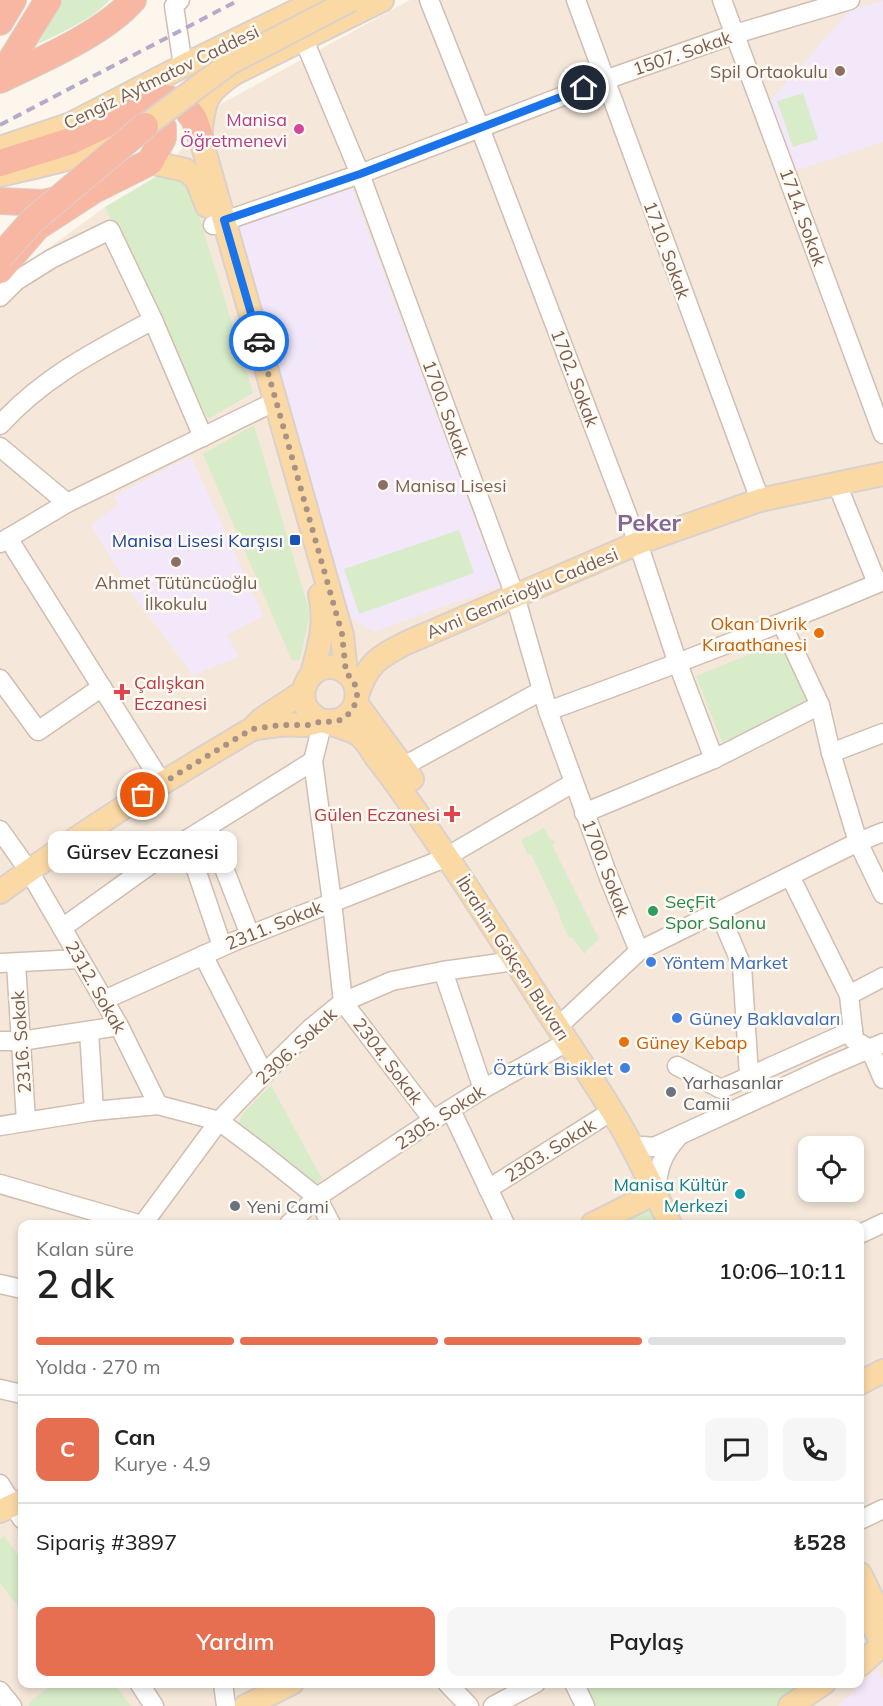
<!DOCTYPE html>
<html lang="tr">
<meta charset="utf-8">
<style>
body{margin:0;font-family:Mulish,sans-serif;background:#f6f6f6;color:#222;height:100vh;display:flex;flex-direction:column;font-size:22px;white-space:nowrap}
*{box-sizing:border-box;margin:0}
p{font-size:20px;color:#767676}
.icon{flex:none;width:33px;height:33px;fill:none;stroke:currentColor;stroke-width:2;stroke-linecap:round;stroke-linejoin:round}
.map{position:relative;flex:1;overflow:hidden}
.details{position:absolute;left:18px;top:1220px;width:846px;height:468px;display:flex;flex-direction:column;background:#fff;border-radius:12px;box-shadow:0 3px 9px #0003}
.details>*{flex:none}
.tools{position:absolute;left:798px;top:1136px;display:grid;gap:12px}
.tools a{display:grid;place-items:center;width:66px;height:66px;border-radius:12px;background:#fff;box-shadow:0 3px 9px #0003;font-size:30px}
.pin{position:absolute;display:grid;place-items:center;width:51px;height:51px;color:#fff;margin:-26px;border:3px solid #fff;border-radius:50%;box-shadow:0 2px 6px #0007}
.courier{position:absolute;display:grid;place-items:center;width:60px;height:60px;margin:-30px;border:4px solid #1a73e8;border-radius:50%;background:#fff;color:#222;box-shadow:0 2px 8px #0007}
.bubble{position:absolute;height:42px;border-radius:12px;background:#fff;box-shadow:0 3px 9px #0003;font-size:20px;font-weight:600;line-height:42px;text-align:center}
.headline em{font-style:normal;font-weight:600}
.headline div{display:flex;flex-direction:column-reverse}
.headline{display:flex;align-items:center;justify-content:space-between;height:102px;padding:0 18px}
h1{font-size:39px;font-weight:600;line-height:45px}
.bar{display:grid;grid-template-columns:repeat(4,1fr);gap:9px 6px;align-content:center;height:72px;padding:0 18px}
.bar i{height:8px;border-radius:4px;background:#e0e0e0}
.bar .active{background:#e76f51}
.bar p{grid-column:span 4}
.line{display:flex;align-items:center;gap:15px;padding:0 18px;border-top:2px solid #e0e0e0}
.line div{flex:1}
.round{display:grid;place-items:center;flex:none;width:63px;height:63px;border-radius:12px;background:#f6f6f6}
.cta{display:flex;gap:12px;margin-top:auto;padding:12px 18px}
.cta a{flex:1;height:69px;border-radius:12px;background:#e76f51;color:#fff;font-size:24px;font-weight:600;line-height:69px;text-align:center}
.cta a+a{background:#f6f6f6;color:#222}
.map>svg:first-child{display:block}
.residential{fill:#f5e8da;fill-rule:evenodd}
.education{fill:#f3e8fa}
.green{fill:#d8ecc9}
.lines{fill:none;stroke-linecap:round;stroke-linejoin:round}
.minor-casing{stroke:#d1beb0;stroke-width:21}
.major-casing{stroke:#dad1cd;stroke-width:26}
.highway-casing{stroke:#dad1cd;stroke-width:28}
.minor{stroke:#fff;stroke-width:18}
.major{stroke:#fbd9a5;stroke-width:22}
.highway{stroke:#f7b7a3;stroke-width:26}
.rail{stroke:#b9a8c9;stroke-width:4;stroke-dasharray:9 6;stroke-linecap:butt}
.major-bridge-casing{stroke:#dad1cd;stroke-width:26;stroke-linecap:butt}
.highway-bridge-casing{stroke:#dad1cd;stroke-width:28;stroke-linecap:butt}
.major-bridge{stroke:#fbd9a5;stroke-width:22}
.highway-bridge{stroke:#f7b7a3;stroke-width:26}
.done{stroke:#a89285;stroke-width:6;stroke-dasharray:0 10.8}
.route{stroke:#1a73e8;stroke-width:8}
.education-dot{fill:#8d6e63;stroke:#fffaf3;stroke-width:2}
.hotel-dot{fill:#d1479c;stroke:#fffaf3;stroke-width:2}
.transit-dot{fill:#1a4fb4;stroke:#fffaf3;stroke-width:2}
.food-dot{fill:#e8710a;stroke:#fffaf3;stroke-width:2}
.health-dot{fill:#e0444e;stroke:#fffaf3;stroke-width:2}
.leisure-dot{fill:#2e9e5b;stroke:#fffaf3;stroke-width:2}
.shop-dot{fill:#3f7fe0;stroke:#fffaf3;stroke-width:2}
.worship-dot{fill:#6b7280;stroke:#fffaf3;stroke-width:2}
.culture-dot{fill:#0f9aa8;stroke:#fffaf3;stroke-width:2}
.labels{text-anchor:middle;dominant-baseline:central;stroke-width:5;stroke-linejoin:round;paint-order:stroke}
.street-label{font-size:18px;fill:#7a5c4d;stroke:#fffaf3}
.education-label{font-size:18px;fill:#785e54;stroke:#fffaf3;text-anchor:end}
.hotel-label{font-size:18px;fill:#b23c85;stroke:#fffaf3;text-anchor:end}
.transit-label{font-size:18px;fill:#164399;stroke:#fffaf3;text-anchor:end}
.food-label{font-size:18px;fill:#c56008;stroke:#fffaf3;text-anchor:end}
.health-label{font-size:18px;fill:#be3a42;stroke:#fffaf3;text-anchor:start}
.leisure-label{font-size:18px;fill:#27864d;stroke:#fffaf3;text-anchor:start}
.shop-label{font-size:18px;fill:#366cbe;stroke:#fffaf3;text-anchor:start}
.worship-label{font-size:18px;fill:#5b616d;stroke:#fffaf3;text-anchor:start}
.culture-label{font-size:18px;fill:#0d838f;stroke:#fffaf3;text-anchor:end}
.district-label{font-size:24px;font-weight:bold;fill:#846695;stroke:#fffaf3}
</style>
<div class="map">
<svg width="883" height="1706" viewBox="0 0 883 1706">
<rect width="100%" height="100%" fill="#fdf6ec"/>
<path class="residential" d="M 410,0 L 883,0 L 883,1706 L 0,1706 L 0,291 L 16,272 L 105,207 L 159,175 L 221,104 ZM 808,1146 L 854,1146 L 854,1191 L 808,1191 ZM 22,1224 L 860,1224 L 860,1683 L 22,1683 Z"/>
<g class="education">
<polygon points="883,1 883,142 794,171 770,101 850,10"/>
<polygon points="351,185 500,586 374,632 355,621 334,594 229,225"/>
<polygon points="191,456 263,616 227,635 238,657 193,675 135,598 91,525 119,504 114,496"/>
<polygon points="878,1669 883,1679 883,1706 838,1706"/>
</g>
<g class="green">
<path d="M 63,0 L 110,0 C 91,20 63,32 38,44 Z"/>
<polygon points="803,93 818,139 793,147 777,101"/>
<polygon points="159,175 185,176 191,189 253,393 208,419 105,207"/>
<polygon points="254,425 310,613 300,660 292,661 203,454"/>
<polygon points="459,530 474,573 359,614 344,569"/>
<polygon points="785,640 811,706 722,742 696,676"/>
<polygon points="544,828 550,839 553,840 555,843 552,845 599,939 584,954 572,937 569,938 559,916 560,915 531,854 528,855 521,840"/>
<polygon points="271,1085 322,1179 318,1183 310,1182 238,1126 242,1114"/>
<polygon points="652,1203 657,1210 655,1224 609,1224"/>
<polygon points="4,1536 22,1561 22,1611 0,1583 0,1539"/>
<polygon points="54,1683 114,1683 131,1706 29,1706 30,1702"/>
<polygon points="574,1683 810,1683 777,1706 585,1706"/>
</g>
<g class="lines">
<g class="minor-casing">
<g id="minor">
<polyline points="180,0 174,6 183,66"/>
<polyline points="429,0 480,128 638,543 678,664 714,759"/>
<polyline points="576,0 760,500"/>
<polyline points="722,0 883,434"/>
<polyline points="304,40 360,174 515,596 548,711 609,878 639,951"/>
<polyline points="213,225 360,174 605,80 735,34 850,0"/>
<polyline points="0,297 16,281 51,259 110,230 153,320 203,437"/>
<path d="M 0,425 C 43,377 97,350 153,320"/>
<polyline points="0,447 67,503"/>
<polyline points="837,484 877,583"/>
<polyline points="8,538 162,783"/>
<polyline points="0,543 67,503 268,405"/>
<polyline points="782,624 820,705 831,753 858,842 883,894"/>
<polyline points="0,679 38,731 102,687"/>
<path d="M 548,711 C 661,670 772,628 883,581"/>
<polyline points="323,721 313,761 332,902 343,1002"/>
<polyline points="831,753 883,733"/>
<polyline points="404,766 541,691"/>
<polyline points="584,813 714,759 820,705"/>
<polyline points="208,827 250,935"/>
<polyline points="0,830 29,871 119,1026 158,1105"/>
<polyline points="186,840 222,946"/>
<polyline points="458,850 573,783"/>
<polyline points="790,876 849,995 854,1040 870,1049 883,1079"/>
<polyline points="719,912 742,966 749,1075"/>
<polyline points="62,928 175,847 313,761"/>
<polyline points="203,955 264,1074"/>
<polyline points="0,963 80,959"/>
<polyline points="16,963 26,1121"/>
<polyline points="443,971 483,1089"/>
<polyline points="849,995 883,977"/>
<polyline points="104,1000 235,941 448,857"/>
<polyline points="343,1002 433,1120"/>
<polyline points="563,1022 639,951 858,842 883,832"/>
<polyline points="89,1031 94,1111"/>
<polyline points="0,1041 21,1041 119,1026"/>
<polyline points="677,1066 721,1089 853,1030"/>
<polyline points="451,1110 505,1224"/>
<polyline points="0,1126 94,1111 158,1105 219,1121 263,1154 317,1197 331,1224"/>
<polyline points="643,1146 654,1147 827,1067 883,1043"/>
<polyline points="0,1184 138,1224"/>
<polyline points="488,1189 612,1111"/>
<path d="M 655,1193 C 659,1167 661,1156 678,1137"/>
<polyline points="143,1224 219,1121 264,1074 311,1028 343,1002 392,981 443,971 515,961"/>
<polyline points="289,1224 317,1197 433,1120 483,1089 567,1042"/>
<polyline points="860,1234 883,1223"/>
<polyline points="0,1284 22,1289"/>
<polyline points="0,1389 22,1394"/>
<polyline points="0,1484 22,1519"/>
<polyline points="860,1520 883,1509"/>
<polyline points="139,1683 154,1706"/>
<polyline points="223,1683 226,1706"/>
<polyline points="447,1683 469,1706"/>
<polyline points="574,1683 585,1706"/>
<polyline points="0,1691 12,1706"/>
<polyline points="493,1706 536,1683"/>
</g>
</g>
<g class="major-casing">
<g id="major">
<polyline points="0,148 71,124 183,66 319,0"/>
<polyline points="150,162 185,170 196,178 207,206"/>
<path d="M 0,175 C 42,165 86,157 124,137"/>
<path d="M 346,673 L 342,635 L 200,136 C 204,100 205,93 235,73 L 382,0"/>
<path d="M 312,674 C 319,647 327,623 320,595"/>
<path d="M 357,695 C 368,663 377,658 406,643 L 638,543 L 760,500 L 883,474"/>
<polyline points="356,703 412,779"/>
<path d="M 252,729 C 261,727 270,726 279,725 C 288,724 297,725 306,725 C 312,724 318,721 324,721 C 330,721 335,722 341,719 C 363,709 361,678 340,669 C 307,657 287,706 321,720 C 332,725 351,729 359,735 C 366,740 371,750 376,757 C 397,783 415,810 434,838 C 470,890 504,944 538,997 C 565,1039 594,1080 619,1123 C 638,1155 654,1190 670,1224"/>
<path d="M 0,892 C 81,832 166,780 252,729 L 262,719 L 303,692"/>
<polyline points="593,1224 655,1193"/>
<polyline points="860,1383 883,1371"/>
<polyline points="0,1511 22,1501"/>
<polyline points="860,1574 878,1610"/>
<polyline points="860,1599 883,1646"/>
<polyline points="860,1665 883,1644"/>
<polyline points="246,1706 292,1683"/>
<polyline points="790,1706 824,1683"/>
</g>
</g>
<g class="highway-casing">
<g id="highway">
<polyline points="0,22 13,0"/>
<polyline points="0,78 48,0"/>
<path d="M 0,80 C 41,60 103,34 133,0"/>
<polyline points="0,163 71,141 117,119 150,100 166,98 182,103 194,119 200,136"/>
<polyline points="0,201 43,203 68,197"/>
<polyline points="0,270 37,227 94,190 150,162 163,138 163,127 156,118 150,113 138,112 117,119"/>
</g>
</g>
<use href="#minor" class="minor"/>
<use href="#major" class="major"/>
<use href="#highway" class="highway"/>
<polyline class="rail" points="0,125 239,0"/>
<g class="major-bridge-casing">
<polyline id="major-bridge" points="145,126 230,63 351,0"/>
</g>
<g class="highway-bridge-casing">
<polyline id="highway-bridge" points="0,257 32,221 145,126"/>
</g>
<use href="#major-bridge" class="major-bridge"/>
<use href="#highway-bridge" class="highway-bridge"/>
</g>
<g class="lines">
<polyline class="done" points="143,795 252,729 280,725 308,725 323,721 332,722 340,720 347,716 356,703 357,695 356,687 352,679 346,673 342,634 259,341"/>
<polyline class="route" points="259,341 224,220 360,174 584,88"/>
</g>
<g class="education-dot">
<circle cx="840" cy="71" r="6"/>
<circle cx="383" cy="485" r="6"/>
<circle cx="176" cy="562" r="6"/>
</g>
<circle class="hotel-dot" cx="299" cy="129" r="6"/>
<rect class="transit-dot" x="289" y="534" width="12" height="12" rx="3"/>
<g class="food-dot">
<circle cx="819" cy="633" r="6"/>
<circle cx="624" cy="1042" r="6"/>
</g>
<g class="health-dot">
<path d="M119 683h6v6h6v6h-6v6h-6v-6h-6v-6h6z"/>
<path d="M449 805h6v6h6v6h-6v6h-6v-6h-6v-6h6z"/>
</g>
<circle class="leisure-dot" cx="653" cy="911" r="6"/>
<g class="shop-dot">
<circle cx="651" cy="962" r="6"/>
<circle cx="677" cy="1018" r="6"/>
<circle cx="625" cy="1068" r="6"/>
</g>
<g class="worship-dot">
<circle cx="671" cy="1092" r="6"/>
<circle cx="235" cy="1206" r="6"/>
</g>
<circle class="culture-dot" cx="740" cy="1194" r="6"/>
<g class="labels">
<g class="street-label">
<text transform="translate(682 53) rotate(-19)">1507. Sokak</text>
<text transform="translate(161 77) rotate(-26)">Cengiz Aytmatov Caddesi</text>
<text transform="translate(803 217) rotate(70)">1714. Sokak</text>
<text transform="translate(667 250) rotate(70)">1710. Sokak</text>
<text transform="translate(575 378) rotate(69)">1702. Sokak</text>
<text transform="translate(446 409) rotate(70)">1700. Sokak</text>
<text transform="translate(522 593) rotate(-23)">Avni Gemicioğlu Caddesi</text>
<text transform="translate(606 868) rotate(69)">1700. Sokak</text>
<text transform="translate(274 925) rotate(-22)">2311. Sokak</text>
<text transform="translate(513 958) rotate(57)">İbrahim Gökçen Bulvarı</text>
<text transform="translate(96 987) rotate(60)">2312. Sokak</text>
<text transform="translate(21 1042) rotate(-94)">2316. Sokak</text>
<text transform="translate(296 1046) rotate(-43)">2306. Sokak</text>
<text transform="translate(388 1061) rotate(53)">2304. Sokak</text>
<text transform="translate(440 1117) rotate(-33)">2305. Sokak</text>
<text transform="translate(550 1150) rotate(-32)">2303. Sokak</text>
</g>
<g class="education-label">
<text x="828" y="71">Spil Ortaokulu</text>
<text x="395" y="485" text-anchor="start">Manisa Lisesi</text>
<text x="176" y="582" text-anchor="middle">Ahmet Tütüncüoğlu<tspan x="176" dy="21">İlkokulu</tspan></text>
</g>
<g class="hotel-label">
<text x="287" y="119">Manisa<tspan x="287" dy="21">Öğretmenevi</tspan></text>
</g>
<g class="transit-label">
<text x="283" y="540">Manisa Lisesi Karşısı</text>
</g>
<g class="food-label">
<text x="807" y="623">Okan Divrik<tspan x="807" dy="21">Kıraathanesi</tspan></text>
<text x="636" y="1042" text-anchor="start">Güney Kebap</text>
</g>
<g class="health-label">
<text x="134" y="682">Çalışkan<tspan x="134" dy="21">Eczanesi</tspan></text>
<text x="440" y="814" text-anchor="end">Gülen Eczanesi</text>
</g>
<g class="leisure-label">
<text x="665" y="901">SeçFit<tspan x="665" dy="21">Spor Salonu</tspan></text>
</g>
<g class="shop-label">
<text x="663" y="962">Yöntem Market</text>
<text x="689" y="1018">Güney Baklavaları</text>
<text x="613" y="1068" text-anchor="end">Öztürk Bisiklet</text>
</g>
<g class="worship-label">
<text x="683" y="1082">Yarhasanlar<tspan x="683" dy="21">Camii</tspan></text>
<text x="247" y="1206">Yeni Cami</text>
</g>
<g class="culture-label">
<text x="728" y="1184">Manisa Kültür<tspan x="728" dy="21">Merkezi</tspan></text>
</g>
<g class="district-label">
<text x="649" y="522">Peker</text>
</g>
</g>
</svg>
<div class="tools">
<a><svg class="icon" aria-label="locate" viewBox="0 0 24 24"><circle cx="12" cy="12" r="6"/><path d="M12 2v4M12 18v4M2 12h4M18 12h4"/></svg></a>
</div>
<div class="pin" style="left:143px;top:795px;background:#ea580c"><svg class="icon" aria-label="bag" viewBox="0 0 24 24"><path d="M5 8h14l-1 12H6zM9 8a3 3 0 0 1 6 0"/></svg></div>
<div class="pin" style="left:584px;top:88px;background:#1f2937"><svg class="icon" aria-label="home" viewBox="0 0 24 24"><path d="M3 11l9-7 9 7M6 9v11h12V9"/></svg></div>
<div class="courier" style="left:259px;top:341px"><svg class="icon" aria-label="car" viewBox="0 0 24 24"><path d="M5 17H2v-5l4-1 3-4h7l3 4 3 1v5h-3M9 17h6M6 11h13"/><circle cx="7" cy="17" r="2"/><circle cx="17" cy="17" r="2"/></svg></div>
<div class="bubble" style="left:48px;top:831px;width:189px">Gürsev Eczanesi</div>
<section class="details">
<div class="headline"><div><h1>2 dk</h1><p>Kalan süre</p></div><em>10:06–10:11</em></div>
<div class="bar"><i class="active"></i><i class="active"></i><i class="active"></i><i></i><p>Yolda · 270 m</p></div>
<div class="line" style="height:108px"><b class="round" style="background:#e76f51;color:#fff">C</b><div><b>Can</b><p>Kurye · 4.9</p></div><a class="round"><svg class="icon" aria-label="chat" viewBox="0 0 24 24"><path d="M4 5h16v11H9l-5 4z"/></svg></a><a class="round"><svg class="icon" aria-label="phone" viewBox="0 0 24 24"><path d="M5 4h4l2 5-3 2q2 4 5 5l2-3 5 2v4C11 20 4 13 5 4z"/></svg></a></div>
<div class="line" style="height:78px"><div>Sipariş #3897</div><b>₺528</b></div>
<div class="cta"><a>Yardım</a><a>Paylaş</a></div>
</section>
</div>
